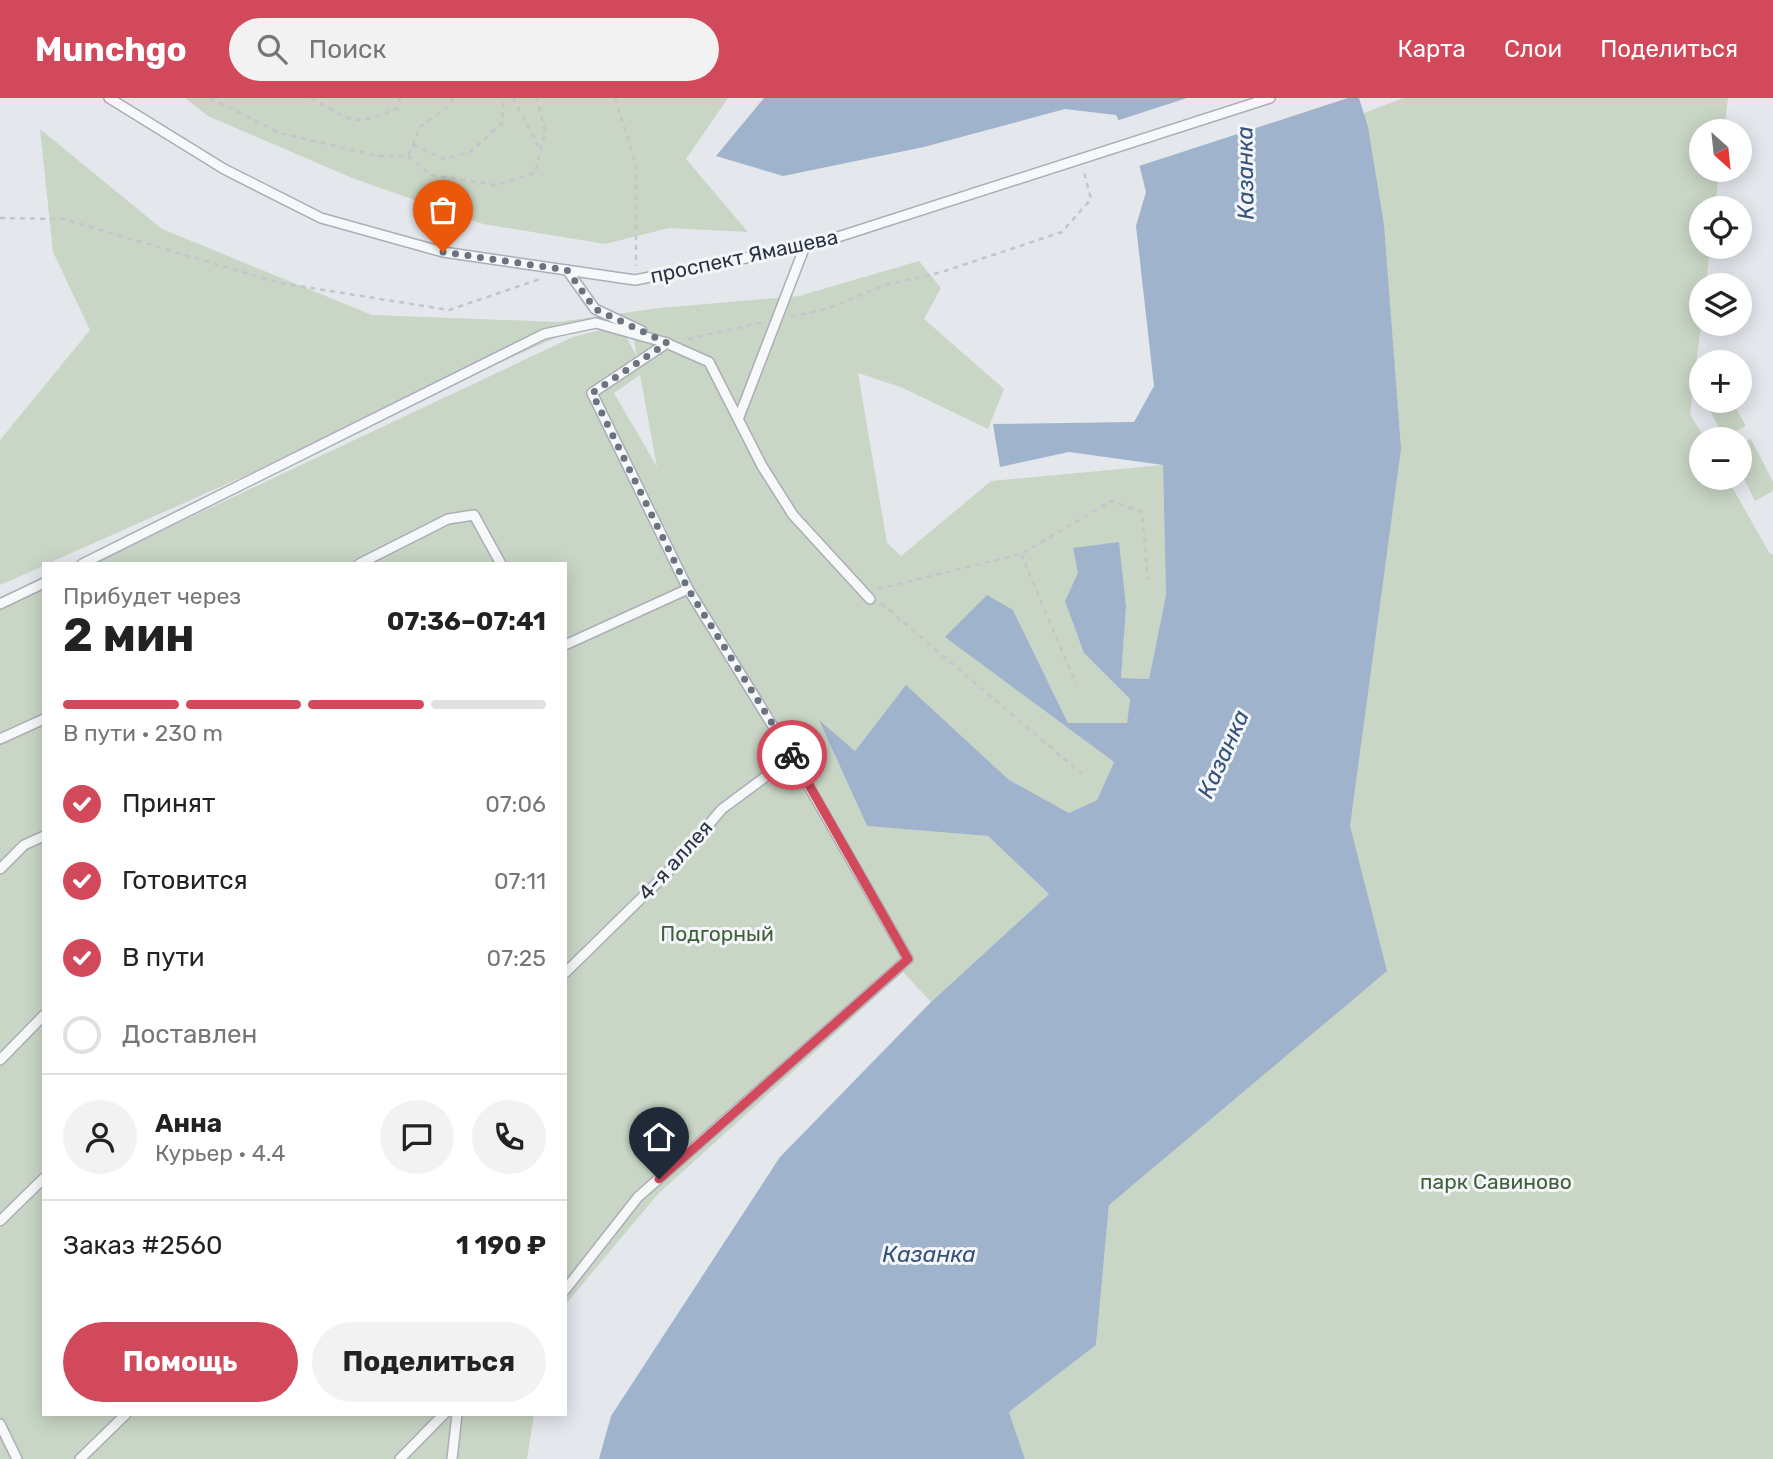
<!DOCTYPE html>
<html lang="ru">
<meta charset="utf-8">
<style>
body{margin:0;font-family:Rubik,sans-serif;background:#f2f2f2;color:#222;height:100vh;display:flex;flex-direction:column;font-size:26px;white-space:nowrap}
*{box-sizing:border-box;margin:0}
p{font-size:23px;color:#767676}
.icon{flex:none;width:38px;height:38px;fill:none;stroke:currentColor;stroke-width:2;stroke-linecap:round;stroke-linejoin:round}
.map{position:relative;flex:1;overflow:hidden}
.drawer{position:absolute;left:42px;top:464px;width:525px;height:854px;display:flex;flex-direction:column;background:#fff;border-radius:0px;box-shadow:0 4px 18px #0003}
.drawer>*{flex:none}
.needle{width:46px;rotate:153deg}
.controls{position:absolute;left:1689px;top:21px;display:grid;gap:14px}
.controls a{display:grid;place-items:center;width:63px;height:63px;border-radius:50%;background:#fff;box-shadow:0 4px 18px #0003;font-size:35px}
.pin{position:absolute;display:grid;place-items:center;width:60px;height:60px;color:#fff;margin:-72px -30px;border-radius:50% 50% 50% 0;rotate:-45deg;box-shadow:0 0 7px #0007}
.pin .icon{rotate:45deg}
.courier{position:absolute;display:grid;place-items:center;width:70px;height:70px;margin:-35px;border:5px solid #d1495b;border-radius:50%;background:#fff;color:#222;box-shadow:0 2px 9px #0007}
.overview em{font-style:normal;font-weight:700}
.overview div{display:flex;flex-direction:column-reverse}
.overview{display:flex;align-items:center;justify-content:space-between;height:119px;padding:0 21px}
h1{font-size:46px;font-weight:700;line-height:52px}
.bar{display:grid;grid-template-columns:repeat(4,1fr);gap:10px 7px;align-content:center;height:84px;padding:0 21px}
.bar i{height:9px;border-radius:5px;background:#e0e0e0}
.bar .current{background:#d1495b}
.bar p{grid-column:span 4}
.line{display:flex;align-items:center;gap:18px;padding:0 21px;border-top:2px solid #e0e0e0}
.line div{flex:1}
.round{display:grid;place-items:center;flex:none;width:74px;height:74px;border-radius:37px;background:#f2f2f2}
ol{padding:0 21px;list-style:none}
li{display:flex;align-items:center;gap:21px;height:77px}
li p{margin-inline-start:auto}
li .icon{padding:7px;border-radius:50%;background:#d1495b;color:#fff;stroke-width:4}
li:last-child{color:#767676}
li i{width:38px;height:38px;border:4px solid #e0e0e0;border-radius:50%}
.action{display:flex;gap:14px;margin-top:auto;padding:14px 21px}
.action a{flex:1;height:80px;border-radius:42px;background:#d1495b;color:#fff;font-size:28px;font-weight:700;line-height:80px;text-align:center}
.action a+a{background:#f2f2f2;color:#222}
header{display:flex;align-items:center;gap:42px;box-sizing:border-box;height:98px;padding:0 35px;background:#d1495b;color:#fff}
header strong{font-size:33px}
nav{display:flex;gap:38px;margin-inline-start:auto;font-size:24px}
.search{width:490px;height:63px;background:#f2f2f2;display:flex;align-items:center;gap:18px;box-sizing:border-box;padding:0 24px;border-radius:38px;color:#767676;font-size:26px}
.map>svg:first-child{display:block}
.green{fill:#c9d6c5;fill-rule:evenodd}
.water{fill:#9fb4cc}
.pier{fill:#e4e7ec}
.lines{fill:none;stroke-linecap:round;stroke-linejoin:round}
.service-casing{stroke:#a9aeb7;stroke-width:12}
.path{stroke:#c2c5cb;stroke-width:2.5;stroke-dasharray:5 5;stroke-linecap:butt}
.service{stroke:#f7f8fa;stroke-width:9}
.done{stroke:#6c737f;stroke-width:7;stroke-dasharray:0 12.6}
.route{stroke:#d1495b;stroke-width:9}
.labels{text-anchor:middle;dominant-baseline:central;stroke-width:6;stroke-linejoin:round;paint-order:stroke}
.street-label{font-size:21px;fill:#2b3445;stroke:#f4f6f9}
.park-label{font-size:21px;fill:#3f6138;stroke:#f4f6f9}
.water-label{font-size:23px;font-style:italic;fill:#34527a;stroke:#f4f6f9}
</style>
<header>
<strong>Munchgo</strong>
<div class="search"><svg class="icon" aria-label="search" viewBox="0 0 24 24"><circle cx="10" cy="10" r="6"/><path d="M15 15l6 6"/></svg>Поиск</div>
<nav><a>Карта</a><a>Слои</a><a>Поделиться</a></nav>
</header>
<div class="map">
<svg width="1773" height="1361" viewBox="0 0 1773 1361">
<rect width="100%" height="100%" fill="#e4e7ec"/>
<g class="green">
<polygon points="185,0 728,0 686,61 748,134 669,130 605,146 483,126 352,80 208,18"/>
<polygon points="1403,0 1728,0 1724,33 1701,33 1701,72 1719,72 1715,110 1701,110 1701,149 1710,149 1706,187 1701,187 1701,226 1690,316 1705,341 1701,341 1701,380 1727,380 1770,456 1773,456 1773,1361 1025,1361 1009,1314 1096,1247 1109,1107 1359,17"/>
<path d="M 40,31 L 162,131 L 372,217 L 558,224 L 660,210 L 799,198 L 919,163 L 941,190 L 924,221 L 1004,291 L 988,331 L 903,290 L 858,275 L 887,445 L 901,458 L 991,383 L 1163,367 L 1166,497 L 1149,581 L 1121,580 L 1126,509 L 1078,475 L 1084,555 L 1130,601 L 1127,625 L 1068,625 L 1013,512 L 945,538 L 1114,664 L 1097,702 L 1069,715 L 1009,683 L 906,588 L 855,653 L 820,624 L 867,728 L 988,738 L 1049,796 L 931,904 L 903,874 L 658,1096 L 565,1207 L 565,466 L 93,465 L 573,239 L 620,227 L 637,259 L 632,233 L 622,221 L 564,236 L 49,465 L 44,466 L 44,468 L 0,487 L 0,342 L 90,232 L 53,154 ZM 640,277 L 657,369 L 614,295 Z"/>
<polygon points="1705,303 1732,303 1746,328 1724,339"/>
<polygon points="1751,341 1773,384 1773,393 1755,403 1740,373 1740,346"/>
<polygon points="44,489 44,1316 534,1316 527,1361 0,1361 0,509"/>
</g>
<polygon class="water" points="764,0 1359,0 1368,29 1384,127 1401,351 1350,728 1387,873 1109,1107 1096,1247 1009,1314 1025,1361 599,1361 611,1318 780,1059 931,904 1049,796 988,738 867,728 819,622 855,653 906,587 1009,682 1069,715 1097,702 1114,664 945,539 987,497 1013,512 1068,625 1127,625 1130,601 1084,555 1065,503 1078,475 1073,450 1119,444 1126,509 1121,580 1149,581 1166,497 1163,367 1069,354 1000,369 993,326 1134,324 1154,288 1136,128 1146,94 1138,62 1116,17 1065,11 924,49 783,78 716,58"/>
<polygon class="pier" points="1187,0 1348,0 1136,69 1116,23"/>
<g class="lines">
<g class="service-casing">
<g id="service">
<polyline points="109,0 224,71 321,120 443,154 635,182 816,146 1270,0"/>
<polyline points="567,172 595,211 642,233"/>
<polyline points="664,244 709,264 762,368 793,417 870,501"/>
<polyline points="739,319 805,148"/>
<polyline points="82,466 544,236 596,225 667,245"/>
<polyline points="359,466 448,421 474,417 501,466"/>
<polyline points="0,506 44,485"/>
<polyline points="565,547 688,491"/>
<polyline points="0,641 44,621"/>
<polyline points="0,771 24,747 44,738"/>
<polyline points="565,875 667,775 722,711 792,659"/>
<polyline points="0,962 44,917"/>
<polyline points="0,1123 44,1080"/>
<polyline points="565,1192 638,1099 908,861 792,659 688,491 592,295 667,245"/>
<polyline points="0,1326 17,1361"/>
<polyline points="80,1361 126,1316"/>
<polyline points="400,1361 444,1316"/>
<polyline points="452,1361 457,1316"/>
</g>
</g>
<g class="path">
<polyline points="210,0 280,35 378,58 408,58 420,29 451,6 453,0"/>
<path d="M 311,0 C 352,23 352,30 398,10 L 400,0"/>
<polyline points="513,0 541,53"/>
<polyline points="615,0 636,67 636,168"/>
<polyline points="413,47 444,61 470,54 502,25 504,0"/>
<polyline points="408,58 431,77 496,87 535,75 545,34 537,0"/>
<polyline points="0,120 63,121 280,185 449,212 540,181"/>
<polyline points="791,219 829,210 885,187 942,174 1062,134 1091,101 1084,74"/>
<polyline points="688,241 764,224"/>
<polyline points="1021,456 1076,586"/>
<polyline points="878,491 1021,456 1111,403 1142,414 1148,482"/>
<polyline points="881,505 1082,676"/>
</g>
<use href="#service" class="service"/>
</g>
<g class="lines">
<polyline class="done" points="443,154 567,172 595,211 667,245 592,295 688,491 792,657"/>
<polyline class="route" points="659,1081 908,861 792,657"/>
</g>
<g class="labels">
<g class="street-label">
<text transform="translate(744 158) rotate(-12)">проспект Ямашева</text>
<text transform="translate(675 762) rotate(-48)">4-я аллея</text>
</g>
<g class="park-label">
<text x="717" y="835">Подгорный</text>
<text x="1496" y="1083">парк Савиново</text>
</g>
<g class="water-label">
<text transform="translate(1245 75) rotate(-91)">Казанка</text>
<text transform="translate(1223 656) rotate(-66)">Казанка</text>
<text x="929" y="1156">Казанка</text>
</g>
</g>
</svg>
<div class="controls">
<a><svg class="needle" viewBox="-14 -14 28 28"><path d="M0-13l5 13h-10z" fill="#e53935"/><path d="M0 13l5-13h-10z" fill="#767676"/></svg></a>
<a><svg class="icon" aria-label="locate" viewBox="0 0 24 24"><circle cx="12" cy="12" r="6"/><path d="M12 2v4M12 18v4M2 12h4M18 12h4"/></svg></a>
<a><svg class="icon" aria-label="layers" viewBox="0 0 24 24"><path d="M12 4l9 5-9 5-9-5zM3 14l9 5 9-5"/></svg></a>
<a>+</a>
<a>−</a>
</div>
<div class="pin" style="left:443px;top:154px;background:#ea580c"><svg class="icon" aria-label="bag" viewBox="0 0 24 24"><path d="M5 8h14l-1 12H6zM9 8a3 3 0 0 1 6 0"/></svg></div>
<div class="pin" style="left:659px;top:1081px;background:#1f2937"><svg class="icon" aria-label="home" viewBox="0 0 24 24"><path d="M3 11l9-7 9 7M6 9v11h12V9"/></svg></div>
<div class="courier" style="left:792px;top:657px"><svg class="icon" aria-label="bike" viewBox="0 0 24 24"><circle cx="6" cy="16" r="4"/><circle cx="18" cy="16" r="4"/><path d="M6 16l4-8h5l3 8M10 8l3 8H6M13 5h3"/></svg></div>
<section class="drawer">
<div class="overview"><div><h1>2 мин</h1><p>Прибудет через</p></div><em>07:36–07:41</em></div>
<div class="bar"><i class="current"></i><i class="current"></i><i class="current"></i><i></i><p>В пути · 230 m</p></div>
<ol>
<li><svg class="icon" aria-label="check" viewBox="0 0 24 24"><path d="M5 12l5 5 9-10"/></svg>Принят<p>07:06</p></li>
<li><svg class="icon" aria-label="check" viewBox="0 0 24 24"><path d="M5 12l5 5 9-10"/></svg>Готовится<p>07:11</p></li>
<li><svg class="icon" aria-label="check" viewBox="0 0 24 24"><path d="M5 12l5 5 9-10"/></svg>В пути<p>07:25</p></li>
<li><i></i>Доставлен</li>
</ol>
<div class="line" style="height:126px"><a class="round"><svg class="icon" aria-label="person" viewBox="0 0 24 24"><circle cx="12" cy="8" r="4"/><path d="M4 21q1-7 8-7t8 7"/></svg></a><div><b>Анна</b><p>Курьер · 4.4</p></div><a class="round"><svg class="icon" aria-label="chat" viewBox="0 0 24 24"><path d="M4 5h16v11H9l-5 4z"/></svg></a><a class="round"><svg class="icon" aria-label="phone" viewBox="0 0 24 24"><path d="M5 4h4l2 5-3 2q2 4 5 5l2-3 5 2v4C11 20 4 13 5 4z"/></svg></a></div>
<div class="line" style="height:91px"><div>Заказ #2560</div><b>1 190 ₽</b></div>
<div class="action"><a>Помощь</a><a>Поделиться</a></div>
</section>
</div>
